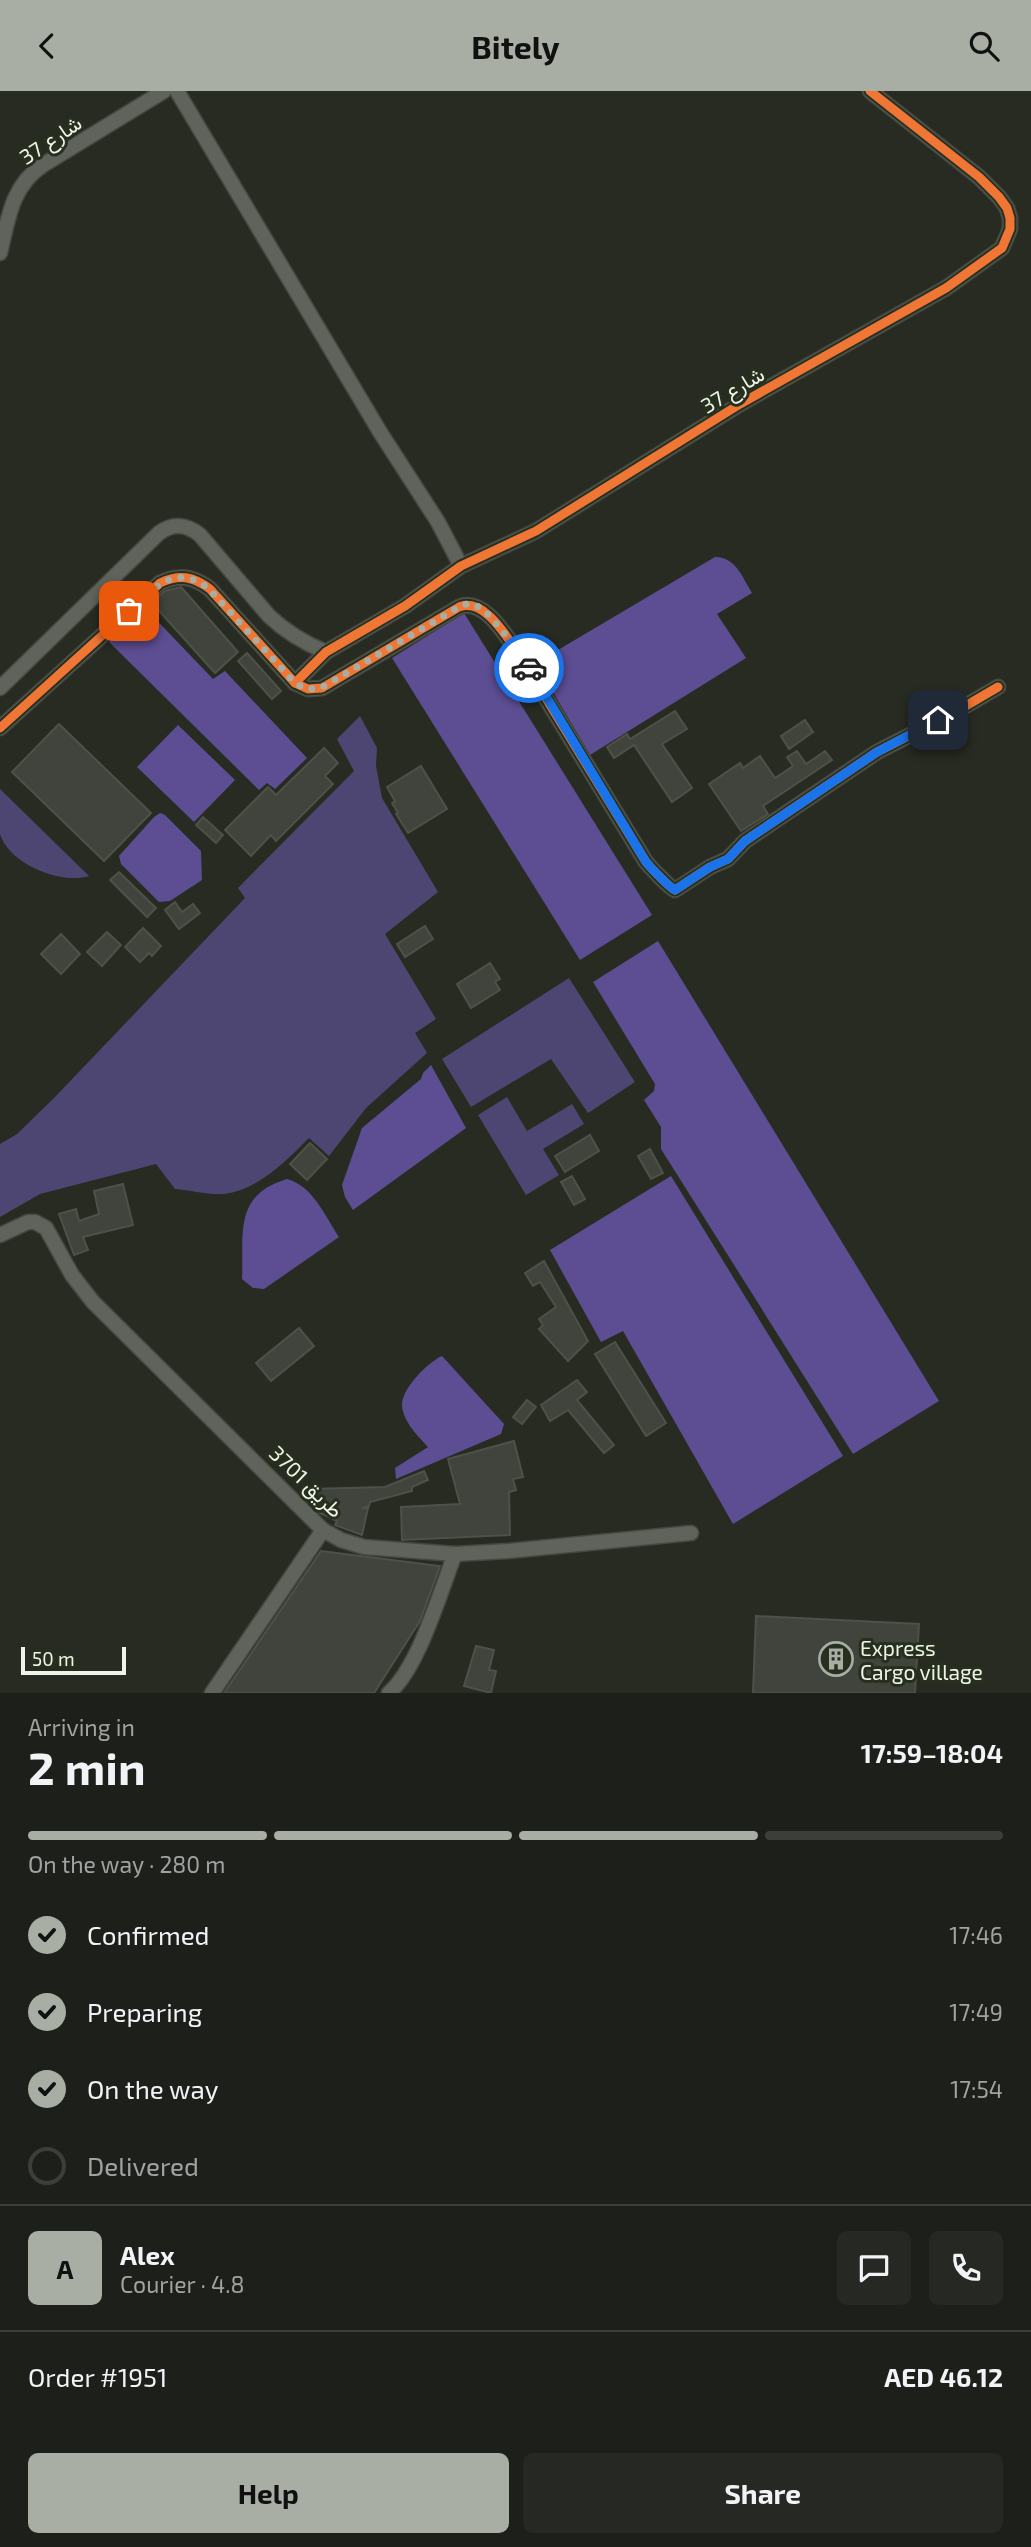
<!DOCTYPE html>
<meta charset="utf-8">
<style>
body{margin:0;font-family:"Exo 2",Vazirmatn,sans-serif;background:#252823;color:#f1f3f6;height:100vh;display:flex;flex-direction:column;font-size:26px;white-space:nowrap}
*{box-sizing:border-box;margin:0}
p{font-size:23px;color:#a0a3a2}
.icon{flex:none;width:38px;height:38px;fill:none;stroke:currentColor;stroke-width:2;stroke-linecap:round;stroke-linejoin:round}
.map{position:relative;height:1602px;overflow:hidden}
.details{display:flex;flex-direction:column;background:#1d201a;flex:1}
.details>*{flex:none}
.scale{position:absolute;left:21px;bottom:18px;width:105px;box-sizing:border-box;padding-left:7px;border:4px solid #eef4e8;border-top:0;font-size:19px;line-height:24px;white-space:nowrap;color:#eef4e8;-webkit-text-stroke:5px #272f1e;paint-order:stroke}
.pin{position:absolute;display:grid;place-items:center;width:60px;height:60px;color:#fff;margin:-30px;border-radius:14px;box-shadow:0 4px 10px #0006}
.courier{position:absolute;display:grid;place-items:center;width:70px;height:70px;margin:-35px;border:5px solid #1a73e8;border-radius:50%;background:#fff;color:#222;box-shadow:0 2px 9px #0007}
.head em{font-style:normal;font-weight:700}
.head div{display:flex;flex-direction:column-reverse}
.head{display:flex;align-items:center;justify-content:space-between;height:119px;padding:0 28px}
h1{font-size:46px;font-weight:700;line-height:52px}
.bar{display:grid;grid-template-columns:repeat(4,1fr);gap:10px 7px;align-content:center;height:84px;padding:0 28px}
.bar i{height:9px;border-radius:5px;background:#3b3e39}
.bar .selected{background:#a8aea3}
.bar p{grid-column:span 4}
.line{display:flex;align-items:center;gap:18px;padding:0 28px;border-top:2px solid #3b3e39}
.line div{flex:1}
.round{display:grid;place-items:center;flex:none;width:74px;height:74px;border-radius:10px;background:#252823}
ol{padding:0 28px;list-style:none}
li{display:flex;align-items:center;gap:21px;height:77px}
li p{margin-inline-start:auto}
li .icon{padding:7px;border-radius:50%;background:#a8aea3;color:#111;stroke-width:4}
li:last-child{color:#a0a3a2}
li i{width:38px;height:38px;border:4px solid #3b3e39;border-radius:50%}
.action{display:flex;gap:14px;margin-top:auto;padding:14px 28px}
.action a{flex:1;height:80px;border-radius:10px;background:#a8aea3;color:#111;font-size:28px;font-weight:700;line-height:80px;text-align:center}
.action a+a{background:#252823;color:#f1f3f6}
header{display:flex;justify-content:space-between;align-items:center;height:91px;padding:0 28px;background:#a8aea3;color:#111;font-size:32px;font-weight:700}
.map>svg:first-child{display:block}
.green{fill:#4d4672}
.forest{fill:#5d4e93}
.building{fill:#41443c;stroke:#4d5148;stroke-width:2}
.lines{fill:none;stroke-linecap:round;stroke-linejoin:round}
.minor-casing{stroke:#444840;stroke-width:17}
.minor{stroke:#5f635b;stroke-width:14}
.cycleway-casing{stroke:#272f1e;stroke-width:13}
.cycleway{stroke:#f07635;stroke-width:9}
.done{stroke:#a8aea3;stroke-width:7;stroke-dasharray:0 12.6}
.route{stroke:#1a73e8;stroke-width:9}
.labels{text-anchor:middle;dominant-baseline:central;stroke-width:6;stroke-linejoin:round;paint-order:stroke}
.street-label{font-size:21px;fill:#eef4e8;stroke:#272f1e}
.poi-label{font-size:21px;fill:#eef4e8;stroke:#272f1e;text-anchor:start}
</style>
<header><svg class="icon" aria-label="back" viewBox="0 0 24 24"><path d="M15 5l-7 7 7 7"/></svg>Bitely<svg class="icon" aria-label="search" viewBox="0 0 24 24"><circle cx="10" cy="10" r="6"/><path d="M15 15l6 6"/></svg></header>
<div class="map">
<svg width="1031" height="1602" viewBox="0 0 1031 1602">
<rect width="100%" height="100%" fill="#272b22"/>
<g class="green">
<path d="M 360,625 L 377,657 L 376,675 L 382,707 L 438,801 L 385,843 L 436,928 L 415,942 L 427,962 L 366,1017 L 329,1065 L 309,1047 C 286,1070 258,1099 224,1103 C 208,1104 190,1099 175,1098 L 156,1073 L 40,1103 L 0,1126 L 0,1053 L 17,1043 L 54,1007 L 245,807 L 238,797 L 354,680 L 337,648 Z"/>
<path d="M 0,698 L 89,785 C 61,794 9,773 0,743 C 0,730 0,711 0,698 Z"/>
<polygon points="569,887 635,991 588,1022 551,968 471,1016 442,968"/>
<polygon points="507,1006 527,1040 572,1013 584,1033 543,1058 559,1084 526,1104 478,1024"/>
</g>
<g class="forest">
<path d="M 715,466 C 736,466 742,486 752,502 L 717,523 L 746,567 L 590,664 L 536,572 Z"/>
<polygon points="144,516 213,588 225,580 307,667 275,698 267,692 259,699 109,551"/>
<polygon points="464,522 652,824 580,869 392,567"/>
<polygon points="178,634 235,689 194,731 137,676"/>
<polygon points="160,722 165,724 201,760 202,789 170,810 159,811 121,773 119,765 154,726"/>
<polygon points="658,850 939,1310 853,1363 661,1058 661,1036 644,1009 654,1000 655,993 593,891"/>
<polygon points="431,974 466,1037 353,1119 345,1106 342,1094 362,1037 421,988 423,982"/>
<polygon points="671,1085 843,1365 733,1433 623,1240 601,1251 550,1159"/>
<path d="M 287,1088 C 313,1095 325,1125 339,1146 L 264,1198 L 253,1197 L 242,1188 C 244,1143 233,1104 287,1088 Z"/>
<path d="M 442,1265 L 504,1333 L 501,1343 L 396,1388 L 395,1377 L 428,1356 C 418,1345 404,1332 402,1315 C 401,1298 428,1271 442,1265 Z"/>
</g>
<g class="building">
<polygon points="181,496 238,561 215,582 152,512 165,500"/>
<polygon points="247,562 281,600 272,608 238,570"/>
<polygon points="675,620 687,638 662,653 692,697 672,711 634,654 614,667 607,656 627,643 630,648"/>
<polygon points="805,629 813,641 789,658 781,645"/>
<polygon points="59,633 151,722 104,770 12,681"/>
<polygon points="324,657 338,672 325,685 333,693 276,750 271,744 251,765 225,739 268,696 276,704"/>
<polygon points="797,660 806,673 825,660 832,669 763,715 768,723 741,740 709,693 740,672 743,677 760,665 775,687 793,675 787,666"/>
<polygon points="421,675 447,718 408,742 396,723 398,722 392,712 395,710 387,696"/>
<polygon points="203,726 223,744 216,752 196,734"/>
<polygon points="119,781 156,817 147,826 110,789"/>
<polygon points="175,811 182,821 193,813 200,822 179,838 165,819"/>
<polygon points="425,835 433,848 405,866 397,853"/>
<polygon points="143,837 161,855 152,865 149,862 140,871 125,856"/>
<polygon points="107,841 121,854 102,875 87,861"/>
<polygon points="61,843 80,863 61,883 41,863"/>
<polygon points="490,872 500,888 495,891 500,899 471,917 457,893"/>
<polygon points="590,1044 599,1060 565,1081 555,1065"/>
<polygon points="310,1052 327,1068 307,1089 290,1073"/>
<polygon points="650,1058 663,1082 651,1088 638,1065"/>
<polygon points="572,1085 585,1108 574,1114 561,1091"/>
<polygon points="123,1093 133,1134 83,1146 88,1159 74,1164 59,1123 76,1118 79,1130 99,1123 94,1100"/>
<polygon points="544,1170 588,1250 568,1270 539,1238 543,1234 539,1228 556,1216 540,1191 533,1195 525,1182"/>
<polygon points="299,1237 314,1255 271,1290 256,1272"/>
<polygon points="615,1251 666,1332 646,1345 595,1263"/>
<polygon points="577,1289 587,1301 577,1309 614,1354 604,1362 568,1319 550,1330 541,1314"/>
<polygon points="527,1309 536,1316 522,1333 513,1326"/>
<polygon points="514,1350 523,1386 513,1388 516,1399 509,1401 510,1444 402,1449 401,1416 460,1413 448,1368"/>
<polygon points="424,1380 428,1389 412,1396 412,1400 370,1411 369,1415 362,1417 368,1417 362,1444 335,1434 337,1430 318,1421 320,1414 311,1413 310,1398 385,1396"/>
<polygon points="321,1460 440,1475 420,1530 374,1602 224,1602"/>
<polygon points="756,1525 919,1533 915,1602 753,1602"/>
<polygon points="476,1555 494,1559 489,1579 496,1580 491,1602 464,1595"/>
</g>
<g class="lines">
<g class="minor-casing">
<g id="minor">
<polyline points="177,0 380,341 438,431 461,475"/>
<path d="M 0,162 C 8,128 12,94 43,74 L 164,0"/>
<polyline points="295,592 326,561 405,515 461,475 536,440 740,313 946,197 1002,157 1010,138 1010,127 1007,117 999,106 979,86 870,0"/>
<path d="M 0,597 L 159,442 C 173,432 186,433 200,444 L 269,525 C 286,541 304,552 326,561"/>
<path d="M 0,637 L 160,492 C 179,483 193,485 210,498 L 295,592 L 308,598 L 322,597 L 459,516 C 484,506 506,545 519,563 L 646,771 C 650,776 670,797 675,799 L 710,776 L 728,768 L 745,750 L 877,661 L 957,620 L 998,596"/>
<polyline points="0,1144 28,1131 35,1131 46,1137 72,1184 93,1211 323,1439 341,1449 364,1456 455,1463 508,1460 691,1442"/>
<polyline points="212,1602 323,1439"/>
<path d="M 389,1602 C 419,1576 440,1501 455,1463"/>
</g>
</g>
<use href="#minor" class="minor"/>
<g class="cycleway-casing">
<g id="cycleway">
<polyline points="295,592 326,561 405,515 461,475 536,440 740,313 946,197 1002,157 1010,138 1010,127 1007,117 999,106 979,86 870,0"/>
<path d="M 0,637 L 160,492 C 179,483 193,485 210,498 L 295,592 L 308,598 L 322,597 L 459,516 C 484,506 506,545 519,563 L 646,771 C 650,776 670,797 675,799 L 710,776 L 728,768 L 745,750 L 877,661 L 957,620 L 998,596"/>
</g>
</g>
<use href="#cycleway" class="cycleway"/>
</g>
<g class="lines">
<path class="done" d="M 129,520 C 155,497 175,471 209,498 L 295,592 C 306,599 316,600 328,593 L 459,516 C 464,513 469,512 475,514 C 492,521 518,562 529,577"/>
<path class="route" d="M 529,577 L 646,771 C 650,776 670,797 675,799 L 710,776 L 728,768 L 745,750 L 877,661 L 938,629"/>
</g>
<defs>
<g id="building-ring" transform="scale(1.75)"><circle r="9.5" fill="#272f1e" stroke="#a8aea3" stroke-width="1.5"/><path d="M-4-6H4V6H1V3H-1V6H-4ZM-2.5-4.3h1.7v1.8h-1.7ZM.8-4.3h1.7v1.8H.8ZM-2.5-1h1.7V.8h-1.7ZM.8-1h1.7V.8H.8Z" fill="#a8aea3"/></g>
</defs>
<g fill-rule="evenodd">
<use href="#building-ring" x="836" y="1568"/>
</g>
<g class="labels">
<g class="street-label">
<text transform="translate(50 48) rotate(-34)">شارع 37</text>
<text transform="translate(732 298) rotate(-31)">شارع 37</text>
<text transform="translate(307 1390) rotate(44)">طريق 3701</text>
</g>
<g class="poi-label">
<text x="860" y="1556">Express<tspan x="860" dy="24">Cargo village</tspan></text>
</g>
</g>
</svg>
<div class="scale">50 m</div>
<div class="pin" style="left:129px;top:520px;background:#ea580c"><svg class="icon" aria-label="bag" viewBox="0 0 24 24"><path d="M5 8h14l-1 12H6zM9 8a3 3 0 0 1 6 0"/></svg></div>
<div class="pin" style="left:938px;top:629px;background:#1f2937"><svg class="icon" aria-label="home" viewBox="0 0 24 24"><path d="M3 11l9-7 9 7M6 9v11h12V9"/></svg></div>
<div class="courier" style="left:529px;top:577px"><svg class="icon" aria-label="car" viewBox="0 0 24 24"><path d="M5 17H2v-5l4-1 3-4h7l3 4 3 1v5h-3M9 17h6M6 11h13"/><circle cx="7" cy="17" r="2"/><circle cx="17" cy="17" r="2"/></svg></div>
</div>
<section class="details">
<div class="head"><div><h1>2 min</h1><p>Arriving in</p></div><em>17:59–18:04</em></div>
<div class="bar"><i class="selected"></i><i class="selected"></i><i class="selected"></i><i></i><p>On the way · 280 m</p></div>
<ol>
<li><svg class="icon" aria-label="check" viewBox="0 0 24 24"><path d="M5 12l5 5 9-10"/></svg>Confirmed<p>17:46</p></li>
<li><svg class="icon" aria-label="check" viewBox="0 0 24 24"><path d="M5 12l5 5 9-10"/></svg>Preparing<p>17:49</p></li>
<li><svg class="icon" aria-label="check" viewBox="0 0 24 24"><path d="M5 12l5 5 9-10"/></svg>On the way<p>17:54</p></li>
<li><i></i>Delivered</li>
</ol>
<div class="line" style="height:126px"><b class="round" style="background:#a8aea3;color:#111">A</b><div><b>Alex</b><p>Courier · 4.8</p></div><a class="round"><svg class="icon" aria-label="chat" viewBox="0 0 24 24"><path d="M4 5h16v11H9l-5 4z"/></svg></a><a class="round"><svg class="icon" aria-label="phone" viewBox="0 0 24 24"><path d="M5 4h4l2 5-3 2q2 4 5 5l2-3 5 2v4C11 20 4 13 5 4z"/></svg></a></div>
<div class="line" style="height:91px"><div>Order #1951</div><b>AED 46.12</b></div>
<div class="action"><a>Help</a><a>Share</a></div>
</section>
